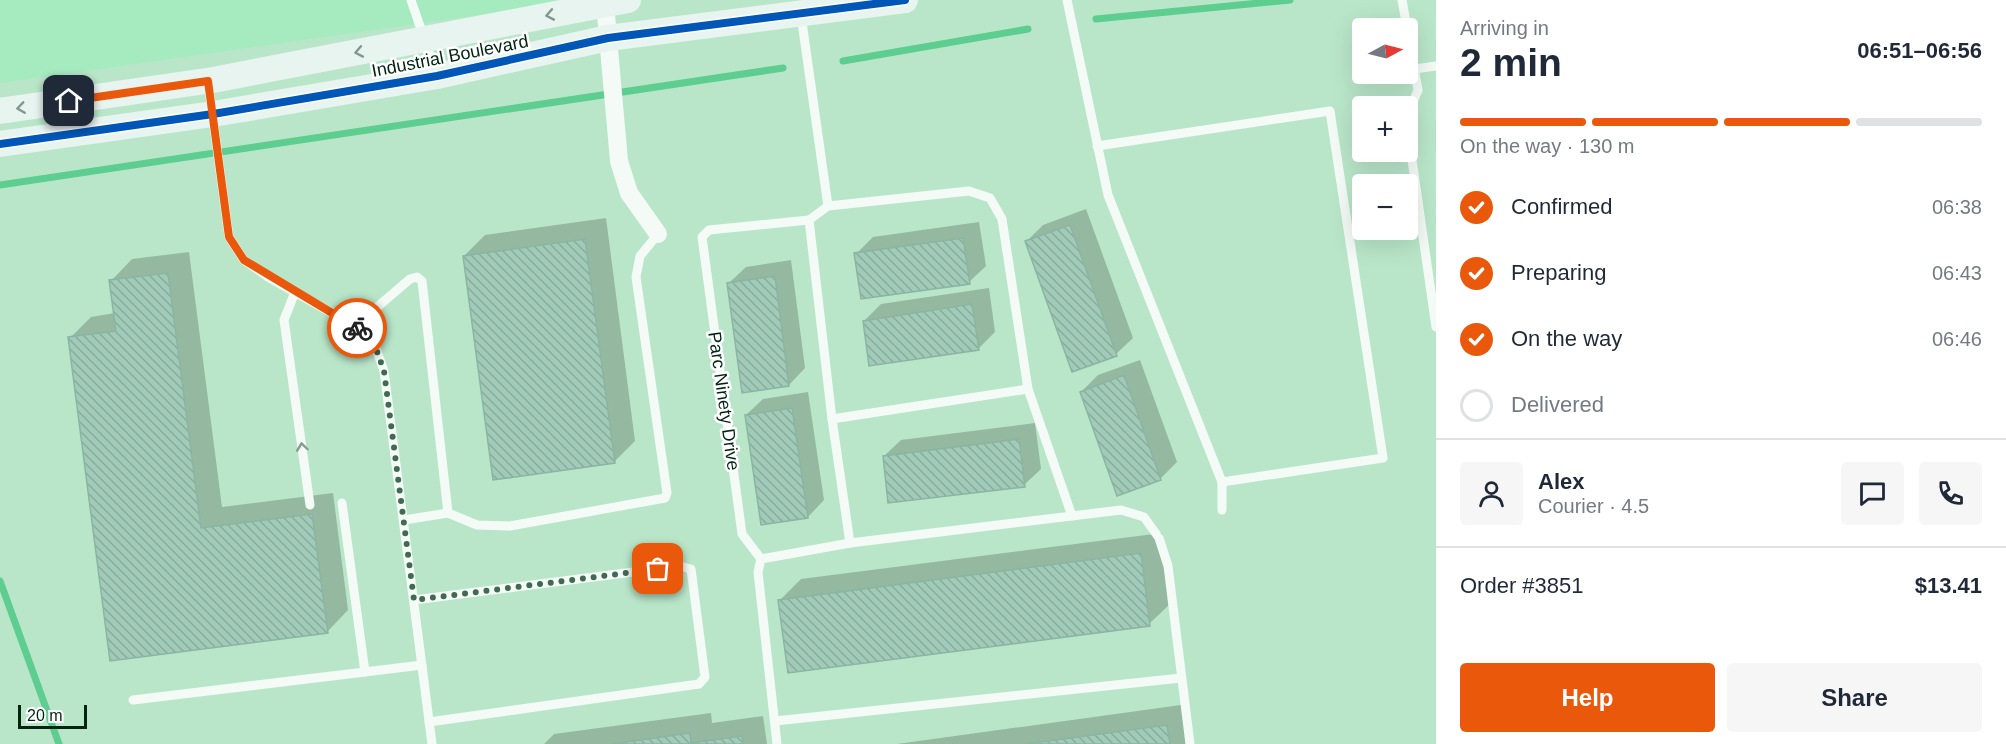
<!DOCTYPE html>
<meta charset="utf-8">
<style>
body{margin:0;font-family:Arial,sans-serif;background:#f6f6f7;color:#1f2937;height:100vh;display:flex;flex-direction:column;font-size:22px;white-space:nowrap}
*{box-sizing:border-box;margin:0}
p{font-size:20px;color:#747a83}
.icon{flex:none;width:33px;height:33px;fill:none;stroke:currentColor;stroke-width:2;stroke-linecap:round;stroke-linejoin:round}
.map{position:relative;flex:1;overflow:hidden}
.drawer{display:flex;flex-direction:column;background:#fff;width:570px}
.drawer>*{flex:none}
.needle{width:39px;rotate:83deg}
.fabs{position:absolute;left:1352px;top:18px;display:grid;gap:12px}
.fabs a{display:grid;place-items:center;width:66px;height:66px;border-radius:6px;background:#fff;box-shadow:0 6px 24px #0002;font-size:30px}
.scale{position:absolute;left:18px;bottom:15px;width:69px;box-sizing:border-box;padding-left:6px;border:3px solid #022512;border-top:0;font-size:16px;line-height:21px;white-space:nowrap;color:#022512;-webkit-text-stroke:4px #fff;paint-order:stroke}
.pin{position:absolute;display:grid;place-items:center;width:51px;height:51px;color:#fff;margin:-26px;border-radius:12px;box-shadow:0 3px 9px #0006}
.courier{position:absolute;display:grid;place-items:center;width:60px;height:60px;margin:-30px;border:4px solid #ea580c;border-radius:50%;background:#fff;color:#222;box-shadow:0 2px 8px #0007}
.overview em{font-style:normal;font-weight:700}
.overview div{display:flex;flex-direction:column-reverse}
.overview{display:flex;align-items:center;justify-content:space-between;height:102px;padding:0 24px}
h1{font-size:39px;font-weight:700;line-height:45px}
.bar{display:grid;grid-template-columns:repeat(4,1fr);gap:9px 6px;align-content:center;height:72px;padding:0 24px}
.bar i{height:8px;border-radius:4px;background:#e0e1e3}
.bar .selected{background:#ea580c}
.bar p{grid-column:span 4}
.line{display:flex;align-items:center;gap:15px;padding:0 24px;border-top:2px solid #e0e1e3}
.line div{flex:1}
.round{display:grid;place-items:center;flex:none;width:63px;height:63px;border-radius:6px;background:#f6f6f7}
ol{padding:0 24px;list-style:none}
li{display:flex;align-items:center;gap:18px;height:66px}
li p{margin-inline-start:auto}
li .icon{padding:6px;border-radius:50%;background:#ea580c;color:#fff;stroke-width:4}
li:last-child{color:#747a83}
li i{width:33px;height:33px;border:3px solid #e0e1e3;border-radius:50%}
.action{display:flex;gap:12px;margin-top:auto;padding:12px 24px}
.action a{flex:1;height:69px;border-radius:6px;background:#ea580c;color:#fff;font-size:24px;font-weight:700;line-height:69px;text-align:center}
.action a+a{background:#f6f6f7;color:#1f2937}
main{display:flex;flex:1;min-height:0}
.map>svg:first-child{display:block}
.built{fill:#a5ebbf}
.shadow{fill:#0003}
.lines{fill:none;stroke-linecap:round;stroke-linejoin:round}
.stream{stroke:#5dcd90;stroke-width:7}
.building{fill:url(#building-back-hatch);stroke:#8bb5a3;stroke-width:1.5}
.lane{stroke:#f4fbf7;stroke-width:9}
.street{stroke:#f4fbf7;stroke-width:18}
.secondary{stroke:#e8f4f0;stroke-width:26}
.cycleway-casing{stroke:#fff;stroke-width:11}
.cycleway{stroke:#0057b8;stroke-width:8}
.oneway{stroke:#80978c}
.oneway2{stroke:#879b90}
.done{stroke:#426952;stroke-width:6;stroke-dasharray:0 10.8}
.route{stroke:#ea580c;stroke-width:8}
.labels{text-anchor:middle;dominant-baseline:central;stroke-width:5;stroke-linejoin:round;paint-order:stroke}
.street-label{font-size:18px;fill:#022512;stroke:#fff}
</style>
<main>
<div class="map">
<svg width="1436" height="744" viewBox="0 0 1436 744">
<defs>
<pattern id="building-back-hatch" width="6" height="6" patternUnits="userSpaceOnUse" patternTransform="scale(1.5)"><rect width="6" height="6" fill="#a1cab8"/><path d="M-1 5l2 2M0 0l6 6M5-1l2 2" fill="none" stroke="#89ad9d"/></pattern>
</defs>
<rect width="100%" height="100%" fill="#b9e6c9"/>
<polygon class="built" points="0,0 585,0 0,83"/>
<g class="shadow">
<polygon points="1086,209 1133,338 1116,354 1027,241 1043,225"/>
<polygon points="606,218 635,441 614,462 464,256 485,235"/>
<polygon points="979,222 986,266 969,282 856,254 873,237"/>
<polygon points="189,252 222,507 333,493 348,610 327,632 112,659 70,338 91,317 115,313 111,281 132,259"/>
<polygon points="791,260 805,368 789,385 729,283 746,267"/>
<polygon points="989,288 995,332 978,349 864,321 881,304"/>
<polygon points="1140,360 1177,462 1160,479 1081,392 1098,375"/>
<polygon points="808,392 824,500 808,517 746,415 763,399"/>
<polygon points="1035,423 1041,469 1024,485 884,456 901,440"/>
<polygon points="1162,533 1171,603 1149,624 780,600 801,579"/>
<polygon points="1188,704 1193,744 897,744"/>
<polygon points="711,713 712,723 763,716 767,744 544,744 554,734"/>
</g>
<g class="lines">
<g class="stream">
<polyline points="1096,19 1290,0"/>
<polyline points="843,61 1028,29"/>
<polyline points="0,185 783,68"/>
<polyline points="0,581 59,744"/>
</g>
</g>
<g class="building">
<polygon points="1070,225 1117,356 1072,372 1025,241"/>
<polygon points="963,238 970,284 861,299 854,253"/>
<polygon points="585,239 615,463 493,480 463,256"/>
<polygon points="168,273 201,528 312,514 328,633 110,661 68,337 116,331 109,280"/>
<polygon points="775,276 789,386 742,393 727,283"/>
<polygon points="972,304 979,350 869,366 863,321"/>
<polygon points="1124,375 1161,480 1117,496 1080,392"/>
<polygon points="792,408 808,518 761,525 745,415"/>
<polygon points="1019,439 1025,487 888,503 883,456"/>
<polygon points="1141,553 1150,626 788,673 778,600"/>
<polygon points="1167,725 1170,744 1026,744"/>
<polygon points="690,733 691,743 742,736 743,744 612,744"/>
</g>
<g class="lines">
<g class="lane">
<polyline points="411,0 436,73"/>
<polyline points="1067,0 1108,195 1222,482 1383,458 1330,111 1097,146"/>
<polyline points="1402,0 1418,90 1407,116"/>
<polyline points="801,15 828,206 809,220 832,419 850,543"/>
<polyline points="1415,69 1436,66"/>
<polyline points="208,82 229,237 244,260 268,277 355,326 374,343 384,371 432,744"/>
<polyline points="1407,125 1436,327"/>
<polyline points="828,206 969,191 990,198 1002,219 1028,389 832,419"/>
<polyline points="295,292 284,320 310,505"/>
<polyline points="355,326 410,279 417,277 422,281 448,513 477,525 510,526 665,498 667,493 636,277 640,256 658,234"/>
<polyline points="1028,389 1072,516"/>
<polyline points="1222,482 1222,510"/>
<polyline points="404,520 448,513"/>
<polyline points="761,559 742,534 702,237 709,230 809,220"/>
<polyline points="414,600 680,566 691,569 705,677 699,684 429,722"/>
<polyline points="365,672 422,665"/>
<polyline points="133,700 365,672 342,503"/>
<polyline points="775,721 1181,678"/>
<polyline points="777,744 758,572 761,559 850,543 1121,510 1144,517 1159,538 1168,566 1190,744"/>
</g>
<polyline class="street" points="605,4 619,161 629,193 658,234"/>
<g class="secondary">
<polyline points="0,111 213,80 628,0"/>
<polyline points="0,144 213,114 437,76 608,38 905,0"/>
</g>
<g class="cycleway-casing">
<polyline id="cycleway" points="0,144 213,114 437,76 608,38 905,0"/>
</g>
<use href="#cycleway" class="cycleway"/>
</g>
<defs><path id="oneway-chevron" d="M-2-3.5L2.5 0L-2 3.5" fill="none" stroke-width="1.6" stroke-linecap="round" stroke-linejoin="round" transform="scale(1.5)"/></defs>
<g class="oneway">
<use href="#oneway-chevron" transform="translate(550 15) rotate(169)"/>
<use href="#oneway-chevron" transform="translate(359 52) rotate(169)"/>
<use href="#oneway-chevron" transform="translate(21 108) rotate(172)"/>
</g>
<use class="oneway2" href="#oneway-chevron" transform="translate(302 447) rotate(-98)"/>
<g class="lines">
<polyline class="done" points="357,328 374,343 384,371 414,600 658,569"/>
<polyline class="route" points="69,101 208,81 229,237 244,260 357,328"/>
</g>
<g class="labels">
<g class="street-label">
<text transform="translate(450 56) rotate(-11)">Industrial Boulevard</text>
<text transform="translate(724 401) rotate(82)">Parc Ninety Drive</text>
</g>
</g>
</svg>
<div class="fabs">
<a><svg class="needle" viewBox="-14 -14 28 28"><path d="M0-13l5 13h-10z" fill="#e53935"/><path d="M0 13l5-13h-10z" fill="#747a83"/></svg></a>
<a>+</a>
<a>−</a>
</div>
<div class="scale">20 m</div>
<div class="pin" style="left:658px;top:569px;background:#ea580c"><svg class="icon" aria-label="bag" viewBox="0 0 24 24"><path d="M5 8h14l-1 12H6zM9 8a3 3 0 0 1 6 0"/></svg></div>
<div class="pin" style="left:69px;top:101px;background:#1f2937"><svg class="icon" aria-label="home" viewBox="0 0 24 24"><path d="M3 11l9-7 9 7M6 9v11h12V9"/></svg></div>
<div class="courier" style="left:357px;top:328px"><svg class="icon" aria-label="bike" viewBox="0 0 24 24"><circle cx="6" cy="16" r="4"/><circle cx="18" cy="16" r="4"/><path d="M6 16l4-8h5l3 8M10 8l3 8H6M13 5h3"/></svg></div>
</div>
<section class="drawer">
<div class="overview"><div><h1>2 min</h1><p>Arriving in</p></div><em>06:51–06:56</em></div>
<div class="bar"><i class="selected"></i><i class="selected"></i><i class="selected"></i><i></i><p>On the way · 130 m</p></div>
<ol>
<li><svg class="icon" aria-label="check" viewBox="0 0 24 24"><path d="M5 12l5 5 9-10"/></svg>Confirmed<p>06:38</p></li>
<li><svg class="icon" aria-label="check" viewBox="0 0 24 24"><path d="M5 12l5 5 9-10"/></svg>Preparing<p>06:43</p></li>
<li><svg class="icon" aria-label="check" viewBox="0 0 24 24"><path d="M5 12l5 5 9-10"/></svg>On the way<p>06:46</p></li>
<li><i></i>Delivered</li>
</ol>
<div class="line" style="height:108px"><a class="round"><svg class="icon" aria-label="person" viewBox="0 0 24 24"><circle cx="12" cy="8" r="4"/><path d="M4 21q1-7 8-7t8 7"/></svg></a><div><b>Alex</b><p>Courier · 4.5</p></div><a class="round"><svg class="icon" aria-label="chat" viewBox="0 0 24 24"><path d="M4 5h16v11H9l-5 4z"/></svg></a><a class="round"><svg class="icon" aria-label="phone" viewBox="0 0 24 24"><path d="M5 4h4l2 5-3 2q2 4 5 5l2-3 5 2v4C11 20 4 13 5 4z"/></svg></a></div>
<div class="line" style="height:78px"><div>Order #3851</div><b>$13.41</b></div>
<div class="action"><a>Help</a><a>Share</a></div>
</section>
</main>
